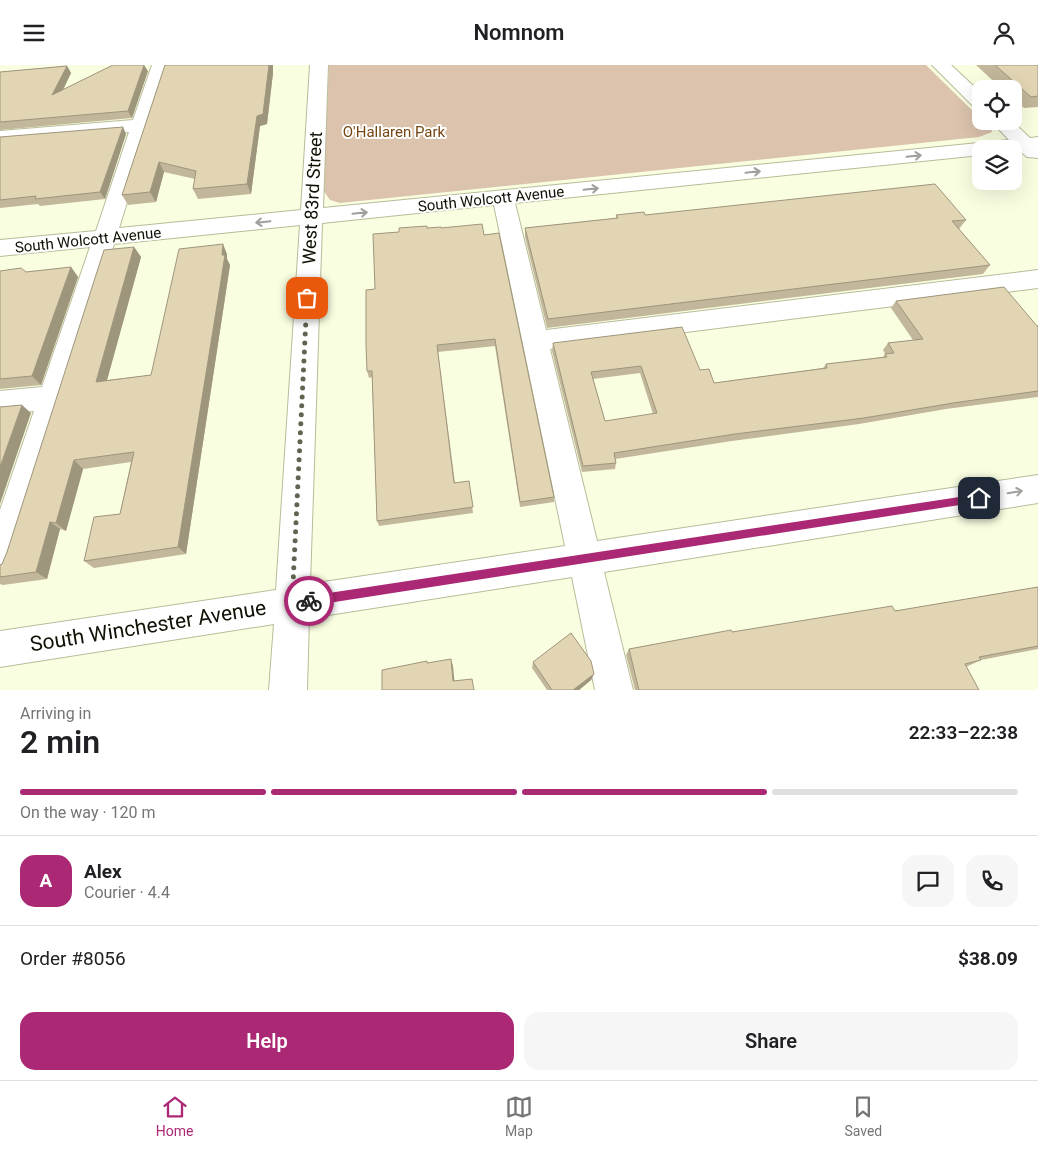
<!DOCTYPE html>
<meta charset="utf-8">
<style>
body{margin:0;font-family:Roboto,sans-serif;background:#f6f6f6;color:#202124;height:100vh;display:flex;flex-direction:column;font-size:19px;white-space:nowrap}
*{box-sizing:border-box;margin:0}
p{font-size:16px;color:#757577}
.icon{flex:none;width:28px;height:28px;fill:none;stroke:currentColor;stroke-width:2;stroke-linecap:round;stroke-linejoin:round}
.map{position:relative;height:625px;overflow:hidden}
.sheet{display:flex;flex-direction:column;background:#fff;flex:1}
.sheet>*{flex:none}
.fabs{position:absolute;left:972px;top:15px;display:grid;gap:10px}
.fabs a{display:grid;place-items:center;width:50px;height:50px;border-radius:10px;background:#fff;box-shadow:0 5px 20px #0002;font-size:25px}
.pin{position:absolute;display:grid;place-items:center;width:42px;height:42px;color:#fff;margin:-21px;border-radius:10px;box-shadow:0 2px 8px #0006}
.courier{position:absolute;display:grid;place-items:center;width:50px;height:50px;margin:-25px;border:4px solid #ab2974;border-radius:50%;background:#fff;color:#222;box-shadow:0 1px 6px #0007}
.overview em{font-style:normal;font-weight:600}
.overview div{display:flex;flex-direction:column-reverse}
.overview{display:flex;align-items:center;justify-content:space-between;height:85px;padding:0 20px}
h1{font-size:32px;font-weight:600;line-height:38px}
.bar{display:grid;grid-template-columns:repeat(4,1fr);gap:8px 5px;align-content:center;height:60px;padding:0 20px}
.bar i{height:6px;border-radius:4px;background:#e0e0e0}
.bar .selected{background:#ab2974}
.bar p{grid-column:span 4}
.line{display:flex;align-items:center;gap:12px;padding:0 20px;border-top:1px solid #e0e0e0}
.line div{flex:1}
.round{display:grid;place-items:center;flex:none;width:52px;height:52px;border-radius:15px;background:#f6f6f6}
.cta{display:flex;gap:10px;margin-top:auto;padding:10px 20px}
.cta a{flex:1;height:58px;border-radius:15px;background:#ab2974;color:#fff;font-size:20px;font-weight:600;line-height:58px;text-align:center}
.cta a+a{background:#f6f6f6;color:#202124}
header{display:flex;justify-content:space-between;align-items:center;height:65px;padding:0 20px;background:#fff;font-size:22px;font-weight:600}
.dock{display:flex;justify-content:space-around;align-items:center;height:70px;border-top:1px solid #e0e0e0;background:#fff;font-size:14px;color:#757577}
.dock a{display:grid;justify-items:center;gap:2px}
.dock .selected{color:#ab2974}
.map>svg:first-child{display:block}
.green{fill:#dbc3ad}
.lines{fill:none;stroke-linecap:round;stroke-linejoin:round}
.minor-casing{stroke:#b8bc99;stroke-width:2}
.minor{fill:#fff;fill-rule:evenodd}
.wall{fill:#c2b79a;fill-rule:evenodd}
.shaded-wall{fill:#9e957d}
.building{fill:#e2d5b3;stroke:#9e957d;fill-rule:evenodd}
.oneway{stroke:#9fa09b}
.route{fill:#ab2974}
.done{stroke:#626452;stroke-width:5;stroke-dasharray:0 9}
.labels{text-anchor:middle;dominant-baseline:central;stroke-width:4;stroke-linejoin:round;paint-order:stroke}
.far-park-label{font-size:15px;fill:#744611;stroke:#fff}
.far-street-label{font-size:15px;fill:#101105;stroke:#fff}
.street-label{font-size:18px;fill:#101105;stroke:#fff}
.near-street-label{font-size:21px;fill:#101105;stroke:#fff}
</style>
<header><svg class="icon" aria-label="menu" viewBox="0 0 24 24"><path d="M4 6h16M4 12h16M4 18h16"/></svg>Nomnom<svg class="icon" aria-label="person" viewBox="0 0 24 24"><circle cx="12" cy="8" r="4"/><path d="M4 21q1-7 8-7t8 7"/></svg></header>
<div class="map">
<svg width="1038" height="625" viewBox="0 0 1038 625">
<rect width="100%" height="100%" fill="#fafee1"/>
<polygon class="green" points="329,0 926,0 981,54 981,56 991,63 992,67 979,72 340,138 330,135 323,125"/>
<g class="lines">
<g class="minor-casing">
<g id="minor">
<path d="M 152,0 L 170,0 L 119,163 L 301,145 L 310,0 L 328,0 L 323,143 L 1009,75 L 991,56 L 1012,56 L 1030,73 L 1038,72 L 1038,93 L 1027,92 L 1020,86 L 1014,87 L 1014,84 L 981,84 L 981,90 L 515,138 L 546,265 L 1038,205 L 1038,223 L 550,284 L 597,476 L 1038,410 L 1038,438 L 604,507 L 633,625 L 595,625 L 572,512 L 309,553 L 307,625 L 269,625 L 274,559 L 0,602 L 0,566 L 276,525 L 300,160 L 114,179 L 17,494 L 12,505 L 0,510 L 0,445 L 34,346 L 0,350 L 0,326 L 42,322 L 90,182 L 0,191 L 0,175 L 96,166 L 129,67 L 0,78 L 0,66 L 133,55 ZM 494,140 L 565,481 L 310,519 L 322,158 Z"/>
<polygon points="932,0 951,0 981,28 981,44 974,42"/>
</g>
</g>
<use href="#minor" class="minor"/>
</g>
<g class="wall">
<polygon points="165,0 273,8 267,59 260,61 251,129 198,134 193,124 195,114 164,107 156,137 128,140 122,130"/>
<polygon points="976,0 1038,0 1038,42 1024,43 1014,34 1014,24 1002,24"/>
<polygon points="67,1 71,8 63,25 148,6 132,53 0,65 0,7"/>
<polygon points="126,69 105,134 40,141 38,139 0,143 0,72"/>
<polygon points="616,150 966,155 959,164 990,200 983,209 547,263 525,172 525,163 616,153"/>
<polygon points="427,163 441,163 484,170 554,432 554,437 520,442 495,281 438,287 455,418 469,416 473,448 379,461 377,456 372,312 369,313 367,306 375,224"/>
<polygon points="134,182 141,192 107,315 151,310 227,189 227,194 230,200 186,489 94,503 84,496 120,449 131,397 83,404 66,466 60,464 47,514 3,520 0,519 0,500 2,499 7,487"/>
<polygon points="71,202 78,212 41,320 0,324 0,206 26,207"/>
<path d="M 896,236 L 1038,261 L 1038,332 L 946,344 L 859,359 L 732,376 L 615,394 L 616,398 L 615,404 L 582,407 L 552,286 L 553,278 L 700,305 L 714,318 L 823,303 L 826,299 L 883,292 L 885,289 L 883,285 L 888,278 L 913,275 L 891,243 ZM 640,308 L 653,349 L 605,356 L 593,314 Z"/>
<polygon points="1038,522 1038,584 981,595 966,602 979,625 635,625 626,590 629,584 732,567 895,546"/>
<polygon points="533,597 594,609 591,615 579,625 547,625 532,603"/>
</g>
<g class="shaded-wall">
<polygon points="144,0 148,6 132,53 128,46"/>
<polygon points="269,0 273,0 273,8 267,59 260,61 251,129 247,119 257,51"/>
<polygon points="67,1 71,8 57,37 52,30"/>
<polygon points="123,62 126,69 105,134 100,127"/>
<polygon points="159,97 164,107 156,137 150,127"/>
<polygon points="223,179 227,189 227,194 230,200 186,489 178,482"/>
<polygon points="134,182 141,192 104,326 96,317"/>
<polygon points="71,202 78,212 41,320 32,311"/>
<polygon points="22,340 31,348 0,439 0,402"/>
<polygon points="74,395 83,404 66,466 56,458"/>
<polygon points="50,457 60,464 47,514 36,507"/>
<polygon points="451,594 453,601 455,622 453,616"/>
<polygon points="594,609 591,615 579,625 573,625"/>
</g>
<g class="building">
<polygon points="113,0 144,0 128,46 0,57 0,7 67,1 52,30"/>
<polygon points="165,0 269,0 263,49 257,51 247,119 193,124 196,106 159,97 150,127 122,130"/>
<polygon points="995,0 1038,0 1038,31 1031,32"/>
<polygon points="123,62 100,127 35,134 36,131 0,135 0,72"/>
<polygon points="935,119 966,155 952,156 990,200 548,254 525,163 618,153 616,150 644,147 645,150"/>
<polygon points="482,159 484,170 499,168 554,432 520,437 495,274 437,280 454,418 469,416 473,442 377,456 372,306 367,306 366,281 366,225 375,224 373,169 399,167 399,163 427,161 427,163 441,162 441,163"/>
<polygon points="223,179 222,190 225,190 219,228 178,482 84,496 94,452 120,449 134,387 74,395 56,458 50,457 36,507 0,512 0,500 2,499 7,487 104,185 134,182 96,317 151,310 179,184"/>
<polygon points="71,202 32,311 0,314 0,206 21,203 26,207"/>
<path d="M 1004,222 L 1037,261 L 1038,261 L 1038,326 L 953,338 L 864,353 L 735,369 L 614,388 L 616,398 L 583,401 L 553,278 L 682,262 L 700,305 L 709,304 L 714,318 L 827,303 L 826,299 L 887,292 L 885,289 L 894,288 L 888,278 L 923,274 L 896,236 ZM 641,301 L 657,348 L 605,356 L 591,307 Z"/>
<polygon points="22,340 0,402 0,342"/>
<polygon points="1038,522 1038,581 979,592 981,595 965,599 979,625 639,625 629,584 731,565 732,567 892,541 895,546"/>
<polygon points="571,568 591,596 594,609 573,625 552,625 533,597"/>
<polygon points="451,594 453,616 472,614 474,625 382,625 382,605 427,596 427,598"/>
</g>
<defs><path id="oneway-shaft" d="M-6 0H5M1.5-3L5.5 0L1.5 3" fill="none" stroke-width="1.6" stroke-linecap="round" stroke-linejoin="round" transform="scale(1.25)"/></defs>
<g class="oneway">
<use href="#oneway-shaft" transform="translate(914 91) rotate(-6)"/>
<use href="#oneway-shaft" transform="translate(753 107) rotate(-6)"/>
<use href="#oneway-shaft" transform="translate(591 124) rotate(-6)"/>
<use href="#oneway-shaft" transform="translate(360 148) rotate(-6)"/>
<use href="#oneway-shaft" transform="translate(263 157) rotate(174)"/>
<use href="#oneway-shaft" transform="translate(1015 427) rotate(-9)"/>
</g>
<polygon class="route" points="979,429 983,433 979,437 309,541 304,536 309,531"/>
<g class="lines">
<polyline class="done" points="307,233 292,539 309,536"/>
</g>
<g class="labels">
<g class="far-park-label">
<text x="394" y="67">O'Hallaren Park</text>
</g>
<g class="far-street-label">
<text transform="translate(491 134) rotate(-6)">South Wolcott Avenue</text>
<text transform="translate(88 175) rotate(-6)">South Wolcott Avenue</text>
</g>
<g class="street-label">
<text transform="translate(312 133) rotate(-87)">West 83rd Street</text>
</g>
<g class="near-street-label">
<text transform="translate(148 561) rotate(-9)">South Winchester Avenue</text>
</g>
</g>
</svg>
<div class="fabs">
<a><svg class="icon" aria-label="locate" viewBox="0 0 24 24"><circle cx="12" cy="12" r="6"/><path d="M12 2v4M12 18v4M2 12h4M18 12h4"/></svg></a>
<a><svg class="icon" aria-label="layers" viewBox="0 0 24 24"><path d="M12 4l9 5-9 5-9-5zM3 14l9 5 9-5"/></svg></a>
</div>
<div class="pin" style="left:307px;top:233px;background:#ea580c"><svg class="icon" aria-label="bag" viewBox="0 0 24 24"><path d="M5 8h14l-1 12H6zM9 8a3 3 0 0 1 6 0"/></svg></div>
<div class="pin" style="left:979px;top:433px;background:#1f2937"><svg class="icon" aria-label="home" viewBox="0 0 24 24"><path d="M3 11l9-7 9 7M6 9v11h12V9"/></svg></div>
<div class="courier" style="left:309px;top:536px"><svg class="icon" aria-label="bike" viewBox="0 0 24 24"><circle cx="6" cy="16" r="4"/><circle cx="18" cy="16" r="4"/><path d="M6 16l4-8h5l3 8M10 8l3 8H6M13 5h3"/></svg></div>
</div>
<section class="sheet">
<div class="overview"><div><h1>2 min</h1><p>Arriving in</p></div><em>22:33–22:38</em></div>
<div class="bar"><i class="selected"></i><i class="selected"></i><i class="selected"></i><i></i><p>On the way · 120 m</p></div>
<div class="line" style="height:90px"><b class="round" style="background:#ab2974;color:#fff">A</b><div><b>Alex</b><p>Courier · 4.4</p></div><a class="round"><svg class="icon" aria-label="chat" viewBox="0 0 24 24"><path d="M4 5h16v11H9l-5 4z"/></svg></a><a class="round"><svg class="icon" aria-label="phone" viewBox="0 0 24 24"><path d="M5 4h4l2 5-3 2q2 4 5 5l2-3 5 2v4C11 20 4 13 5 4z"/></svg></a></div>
<div class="line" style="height:65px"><div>Order #8056</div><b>$38.09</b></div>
<div class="cta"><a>Help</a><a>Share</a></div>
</section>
<nav class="dock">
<a class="selected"><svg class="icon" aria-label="home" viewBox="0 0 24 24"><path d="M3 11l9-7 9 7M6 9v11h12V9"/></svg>Home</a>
<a><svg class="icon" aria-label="map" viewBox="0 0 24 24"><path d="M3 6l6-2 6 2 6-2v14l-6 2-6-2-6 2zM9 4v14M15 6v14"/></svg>Map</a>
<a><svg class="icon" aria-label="saved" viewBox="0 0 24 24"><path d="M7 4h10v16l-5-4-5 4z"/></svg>Saved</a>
</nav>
